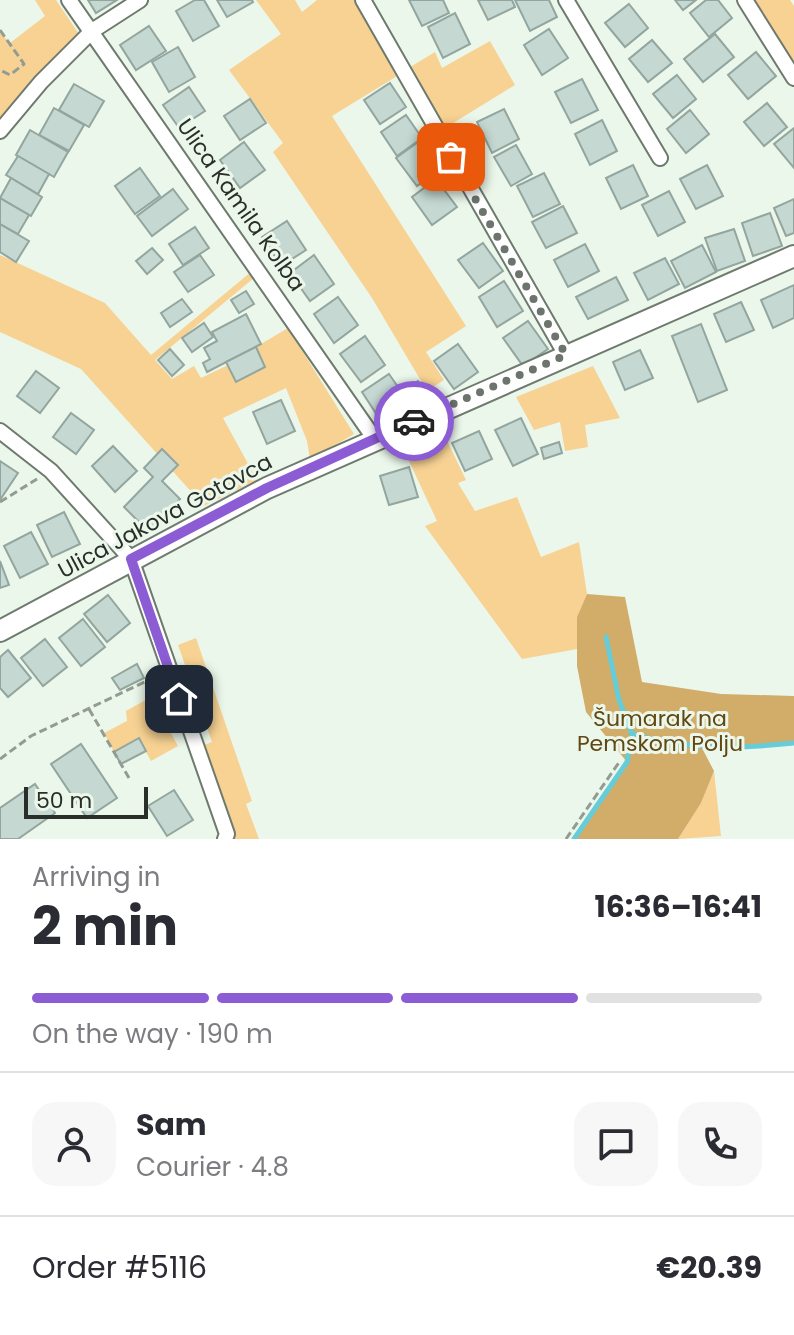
<!DOCTYPE html>
<meta charset="utf-8">
<style>
body{margin:0;font-family:Poppins,sans-serif;background:#f7f7f7;color:#2b2b33;height:100vh;display:flex;flex-direction:column;font-size:30px;white-space:nowrap}
*{box-sizing:border-box;margin:0}
p{font-size:26px;color:#7c7c81}
.icon{flex:none;width:44px;height:44px;fill:none;stroke:currentColor;stroke-width:2;stroke-linecap:round;stroke-linejoin:round}
.map{position:relative;height:839px;overflow:hidden}
.details{display:flex;flex-direction:column;background:#fff;flex:1}
.details>*{flex:none}
.scale{position:absolute;left:24px;bottom:20px;width:124px;box-sizing:border-box;padding-left:8px;border:4px solid #292e29;border-top:0;font-size:22px;line-height:28px;white-space:nowrap;color:#292e29;-webkit-text-stroke:6px #ebf7ea;paint-order:stroke}
.pin{position:absolute;display:grid;place-items:center;width:68px;height:68px;color:#fff;margin:-34px;border-radius:16px;box-shadow:0 4px 12px #0006}
.courier{position:absolute;display:grid;place-items:center;width:80px;height:80px;margin:-40px;border:6px solid #8c5cd5;border-radius:50%;background:#fff;color:#222;box-shadow:0 2px 10px #0007}
.summary em{font-style:normal;font-weight:700}
.summary div{display:flex;flex-direction:column-reverse}
.summary{display:flex;align-items:center;justify-content:space-between;height:136px;padding:0 32px}
h1{font-size:52px;font-weight:700;line-height:60px}
.bar{display:grid;grid-template-columns:repeat(4,1fr);gap:12px 8px;align-content:center;height:96px;padding:0 32px}
.bar i{height:10px;border-radius:6px;background:#e1e1e2}
.bar .active{background:#8c5cd5}
.bar p{grid-column:span 4}
.line{display:flex;align-items:center;gap:20px;padding:0 32px;border-top:2px solid #e1e1e2}
.line div{flex:1}
.round{display:grid;place-items:center;flex:none;width:84px;height:84px;border-radius:24px;background:#f7f7f7}
.map>svg:first-child{display:block}
.green{fill:#f7d293}
.forest{fill:#d2ac69}
.lines{fill:none;stroke-linecap:round;stroke-linejoin:round}
.stream{stroke:#65ccd8;stroke-width:5}
.building{fill:#c5d9d2;stroke:#92a59f;stroke-width:2}
.street-casing{stroke:#6f7a6e;stroke-width:18}
.secondary-casing{stroke:#6f7a6e;stroke-width:24}
.path{stroke:#939c93;stroke-width:3;stroke-dasharray:8 4;stroke-linecap:butt}
.street{stroke:#fff;stroke-width:14}
.secondary{stroke:#fff;stroke-width:20}
.done{stroke:#6d746d;stroke-width:8;stroke-dasharray:0 14.4}
.route{stroke:#8c5cd5;stroke-width:10}
.labels{text-anchor:middle;dominant-baseline:central;stroke-width:6;stroke-linejoin:round;paint-order:stroke}
.street-label{font-size:22px;fill:#292e29;stroke:#ebf7ea}
.park-label{font-size:22px;fill:#614712;stroke:#ebf7ea}
</style>
<div class="map">
<svg width="794" height="839" viewBox="0 0 794 839">
<rect width="100%" height="100%" fill="#ebf7ea"/>
<g class="green">
<polygon points="35,0 56,0 83,40 41,82 33,77 0,123 0,32 10,43 45,16"/>
<polygon points="256,0 295,0 302,12 317,0 363,0 402,72 435,52 442,68 490,41 515,85 437,133 402,73 332,116 466,326 426,352 444,380 427,391 372,298 273,152 283,143 229,70 281,34"/>
<polygon points="745,0 790,0 794,6 794,75"/>
<polygon points="0,255 105,303 151,355 257,267 261,272 155,360 172,379 194,366 201,378 228,365 237,381 265,367 256,347 288,328 354,434 310,460 307,441 286,388 223,418 257,480 204,506 81,369 0,332"/>
<polygon points="593,366 620,418 585,425 588,447 565,451 560,422 534,430 516,397"/>
<polygon points="440,426 466,480 458,483 475,511 517,497 541,557 579,542 587,594 577,617 577,649 522,659 425,526 437,521 401,444"/>
<polygon points="196,638 252,801 246,804 259,839 225,839 196,748 212,742 178,645"/>
<polygon points="151,697 178,746 151,761 139,739 114,752 104,733 127,721 126,711"/>
<polygon points="714,771 721,836 678,839 701,803"/>
</g>
<polygon class="forest" points="587,594 625,597 642,682 721,694 794,696 794,744 702,748 714,771 701,803 678,839 574,839 627,762 586,712 577,666 577,617"/>
<g class="lines">
<g class="stream">
<polyline points="606,637 619,700 632,734"/>
<path d="M 574,839 L 627,762 L 632,734 C 686,750 739,749 794,743"/>
</g>
</g>
<g class="building">
<polygon points="88,0 117,0 96,13"/>
<polygon points="195,0 204,0 219,26 193,41 176,11"/>
<polygon points="217,0 252,0 253,2 227,17"/>
<polygon points="409,0 443,0 449,13 422,26"/>
<polygon points="478,0 512,0 515,7 488,20"/>
<polygon points="515,0 549,0 557,17 530,31"/>
<polygon points="675,0 696,0 683,10"/>
<polygon points="706,0 718,0 732,18 709,37 690,13"/>
<polygon points="629,4 648,28 625,47 605,23"/>
<polygon points="455,13 470,44 443,58 428,27"/>
<polygon points="149,26 166,51 136,70 120,45"/>
<polygon points="549,29 568,58 542,75 524,45"/>
<polygon points="715,34 734,57 703,82 684,59"/>
<polygon points="652,40 672,63 648,82 629,59"/>
<polygon points="178,47 195,77 169,92 152,62"/>
<polygon points="756,52 776,76 748,99 728,75"/>
<polygon points="677,75 696,99 673,118 653,94"/>
<polygon points="582,79 598,110 571,123 555,92"/>
<polygon points="390,83 406,107 380,124 364,100"/>
<polygon points="74,84 104,101 89,127 59,110"/>
<polygon points="189,87 205,111 179,128 163,105"/>
<polygon points="250,99 266,123 240,140 224,116"/>
<polygon points="767,103 787,127 764,146 744,122"/>
<polygon points="54,108 84,125 69,151 39,135"/>
<polygon points="504,109 519,139 492,153 477,122"/>
<polygon points="690,110 709,134 686,153 667,129"/>
<polygon points="406,115 422,138 397,156 381,132"/>
<polygon points="602,120 617,151 590,165 575,134"/>
<polygon points="794,128 794,168 774,144"/>
<polygon points="30,130 68,152 54,177 16,155"/>
<polygon points="421,140 441,168 417,186 396,158"/>
<polygon points="244,142 265,170 240,188 220,160"/>
<polygon points="516,145 532,174 511,186 494,157"/>
<polygon points="18,156 49,174 38,194 6,175"/>
<polygon points="633,165 648,196 621,209 606,178"/>
<polygon points="707,165 723,196 696,209 680,179"/>
<polygon points="140,168 160,196 135,214 115,186"/>
<polygon points="544,173 560,204 533,217 517,186"/>
<polygon points="11,178 42,197 31,216 0,198"/>
<polygon points="436,179 457,207 432,225 412,197"/>
<polygon points="173,189 188,209 152,236 137,216"/>
<polygon points="669,191 685,222 658,236 642,205"/>
<polygon points="0,198 29,215 18,234 0,224"/>
<polygon points="794,199 794,233 786,236 774,208"/>
<polygon points="563,206 577,233 546,248 532,222"/>
<polygon points="770,213 782,246 753,256 742,223"/>
<polygon points="287,221 306,250 281,266 262,237"/>
<polygon points="0,224 29,241 16,262 0,252"/>
<polygon points="195,227 209,248 183,265 169,244"/>
<polygon points="734,229 745,261 717,271 705,238"/>
<polygon points="483,243 503,271 479,288 458,260"/>
<polygon points="585,244 599,271 568,287 554,260"/>
<polygon points="702,245 716,272 685,288 671,261"/>
<polygon points="152,248 163,260 147,274 136,261"/>
<polygon points="200,255 214,275 188,292 174,272"/>
<polygon points="314,255 334,284 310,301 290,273"/>
<polygon points="665,258 679,284 648,300 634,273"/>
<polygon points="616,277 628,300 588,319 576,297"/>
<polygon points="504,281 523,311 497,327 479,297"/>
<polygon points="794,285 794,318 773,328 761,300"/>
<polygon points="246,291 254,304 239,313 231,300"/>
<polygon points="338,297 358,325 334,343 314,314"/>
<polygon points="182,299 192,312 170,327 161,313"/>
<polygon points="741,302 754,330 726,342 714,314"/>
<polygon points="246,314 261,344 207,372 203,363 210,359 204,348 217,341 212,332"/>
<polygon points="528,321 548,349 523,366 503,338"/>
<polygon points="204,323 213,337 192,352 182,338"/>
<polygon points="701,324 727,390 698,402 672,336"/>
<polygon points="365,336 385,365 361,382 340,354"/>
<polygon points="458,344 478,372 454,389 434,361"/>
<polygon points="256,347 265,367 236,382 226,362"/>
<polygon points="170,349 184,365 172,376 158,360"/>
<polygon points="640,350 653,378 625,390 613,362"/>
<polygon points="36,371 59,388 40,413 17,396"/>
<polygon points="389,374 407,400 379,418 362,392"/>
<polygon points="418,381 432,401 420,411 405,391"/>
<polygon points="281,400 295,431 267,444 253,412"/>
<polygon points="71,413 94,430 76,454 53,437"/>
<polygon points="521,418 538,454 513,466 495,430"/>
<polygon points="479,431 492,459 465,471 452,443"/>
<polygon points="559,442 562,453 544,459 541,448"/>
<polygon points="113,446 137,471 115,492 92,466"/>
<polygon points="162,449 178,465 162,481 180,499 149,532 124,507 153,477 144,468"/>
<polygon points="0,461 18,473 0,500"/>
<polygon points="409,467 418,497 389,505 380,476"/>
<polygon points="64,512 80,544 52,557 37,525"/>
<polygon points="31,532 48,564 20,578 4,546"/>
<polygon points="0,561 9,585 0,588"/>
<polygon points="108,595 130,623 107,642 84,614"/>
<polygon points="83,619 105,647 81,666 59,638"/>
<polygon points="45,639 67,667 43,686 21,658"/>
<polygon points="8,650 31,678 8,697 0,688 0,657"/>
<polygon points="137,664 144,678 120,690 112,678"/>
<polygon points="139,738 146,751 121,764 114,752"/>
<polygon points="81,744 117,798 87,818 51,764"/>
<polygon points="35,784 55,813 18,839 0,839 0,808"/>
<polygon points="174,790 193,820 167,836 148,806"/>
</g>
<g class="lines">
<g class="street-casing">
<g id="street">
<polyline points="69,0 374,438"/>
<polyline points="363,0 566,355"/>
<polyline points="566,0 660,158"/>
<polyline points="745,0 794,78"/>
<polyline points="0,131 41,82 92,31 140,0"/>
<polyline points="0,431 51,471 131,559 227,834 225,839"/>
</g>
</g>
<g class="secondary-casing">
<polyline id="secondary" points="0,631 267,488 794,256"/>
</g>
<g class="path">
<polyline points="0,30 24,64 10,75 0,70"/>
<polyline points="0,502 37,479"/>
<polyline points="89,709 129,778"/>
<polyline points="0,759 31,736 155,677"/>
<polyline points="566,839 620,761"/>
</g>
<use href="#street" class="street"/>
<use href="#secondary" class="secondary"/>
</g>
<g class="lines">
<polyline class="done" points="414,421 566,355 451,157"/>
<polyline class="route" points="179,699 131,559 267,488 414,421"/>
</g>
<g class="labels">
<g class="street-label">
<text transform="translate(241 205) rotate(55)">Ulica Kamila Kolba</text>
<text transform="translate(165 516) rotate(-28)">Ulica Jakova Gotovca</text>
</g>
<g class="park-label">
<text x="660" y="718">Šumarak na<tspan x="660" dy="25">Pemskom Polju</tspan></text>
</g>
</g>
</svg>
<div class="scale">50 m</div>
<div class="pin" style="left:451px;top:157px;background:#ea580c"><svg class="icon" aria-label="bag" viewBox="0 0 24 24"><path d="M5 8h14l-1 12H6zM9 8a3 3 0 0 1 6 0"/></svg></div>
<div class="pin" style="left:179px;top:699px;background:#1f2937"><svg class="icon" aria-label="home" viewBox="0 0 24 24"><path d="M3 11l9-7 9 7M6 9v11h12V9"/></svg></div>
<div class="courier" style="left:414px;top:421px"><svg class="icon" aria-label="car" viewBox="0 0 24 24"><path d="M5 17H2v-5l4-1 3-4h7l3 4 3 1v5h-3M9 17h6M6 11h13"/><circle cx="7" cy="17" r="2"/><circle cx="17" cy="17" r="2"/></svg></div>
</div>
<section class="details">
<div class="summary"><div><h1>2 min</h1><p>Arriving in</p></div><em>16:36–16:41</em></div>
<div class="bar"><i class="active"></i><i class="active"></i><i class="active"></i><i></i><p>On the way · 190 m</p></div>
<div class="line" style="height:144px"><a class="round"><svg class="icon" aria-label="person" viewBox="0 0 24 24"><circle cx="12" cy="8" r="4"/><path d="M4 21q1-7 8-7t8 7"/></svg></a><div><b>Sam</b><p>Courier · 4.8</p></div><a class="round"><svg class="icon" aria-label="chat" viewBox="0 0 24 24"><path d="M4 5h16v11H9l-5 4z"/></svg></a><a class="round"><svg class="icon" aria-label="phone" viewBox="0 0 24 24"><path d="M5 4h4l2 5-3 2q2 4 5 5l2-3 5 2v4C11 20 4 13 5 4z"/></svg></a></div>
<div class="line" style="height:104px"><div>Order #5116</div><b>€20.39</b></div>
</section>
